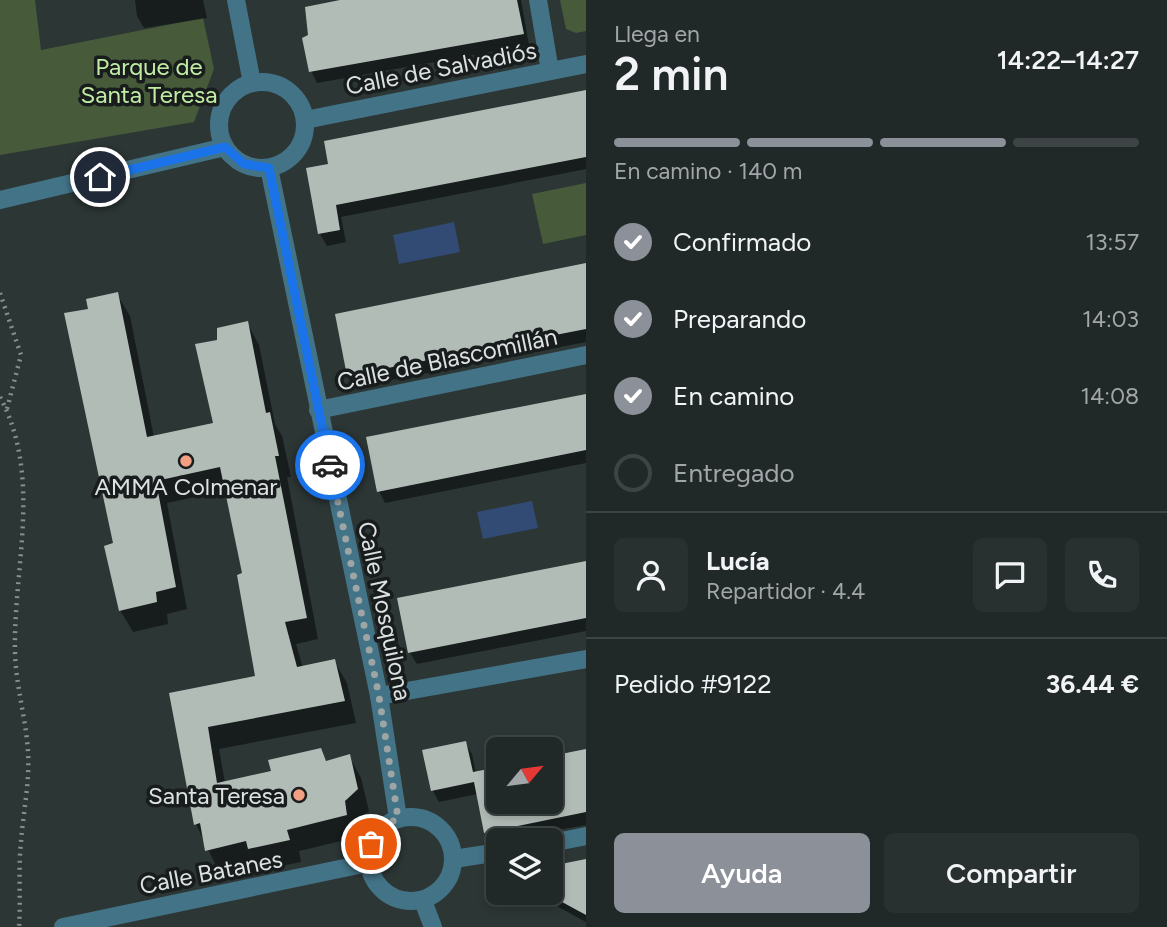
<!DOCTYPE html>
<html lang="es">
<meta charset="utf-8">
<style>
body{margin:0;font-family:Figtree,sans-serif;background:#293030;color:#f1f3f6;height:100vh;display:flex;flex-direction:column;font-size:26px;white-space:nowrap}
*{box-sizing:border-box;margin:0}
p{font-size:23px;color:#a2a6a8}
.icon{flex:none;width:38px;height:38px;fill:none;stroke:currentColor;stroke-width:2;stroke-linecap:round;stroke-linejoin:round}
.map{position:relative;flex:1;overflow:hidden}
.panel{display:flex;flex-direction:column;background:#212828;width:581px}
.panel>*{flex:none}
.needle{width:46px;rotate:61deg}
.tools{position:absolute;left:486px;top:737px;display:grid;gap:14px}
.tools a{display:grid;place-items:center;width:77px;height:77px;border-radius:10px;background:#212828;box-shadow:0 4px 10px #0003,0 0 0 2px #3e4445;font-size:35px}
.pin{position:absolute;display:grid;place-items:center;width:60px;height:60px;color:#fff;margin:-30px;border:4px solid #fff;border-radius:50%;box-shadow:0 2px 7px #0007}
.courier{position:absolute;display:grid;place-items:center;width:70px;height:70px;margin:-35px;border:5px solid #1a73e8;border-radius:50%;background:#fff;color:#222;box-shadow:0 2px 9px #0007}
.summary em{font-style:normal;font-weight:600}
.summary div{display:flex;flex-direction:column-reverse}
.summary{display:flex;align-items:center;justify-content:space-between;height:119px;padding:0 28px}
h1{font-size:46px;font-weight:600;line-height:52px}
.bar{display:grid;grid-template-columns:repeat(4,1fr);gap:10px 7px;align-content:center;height:84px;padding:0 28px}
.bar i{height:9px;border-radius:5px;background:#3e4445}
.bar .current{background:#8c9099}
.bar p{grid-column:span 4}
.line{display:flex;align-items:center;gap:18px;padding:0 28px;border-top:2px solid #3e4445}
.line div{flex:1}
.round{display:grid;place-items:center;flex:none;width:74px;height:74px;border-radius:10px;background:#293030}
ol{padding:0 28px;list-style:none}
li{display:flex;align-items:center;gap:21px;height:77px}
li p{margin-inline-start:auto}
li .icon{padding:7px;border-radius:50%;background:#8c9099;color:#fff;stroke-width:4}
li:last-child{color:#a2a6a8}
li i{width:38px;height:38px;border:4px solid #3e4445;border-radius:50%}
.button{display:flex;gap:14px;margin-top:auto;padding:14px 28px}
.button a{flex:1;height:80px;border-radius:10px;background:#8c9099;color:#fff;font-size:28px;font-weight:600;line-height:80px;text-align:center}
.button a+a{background:#293030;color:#f1f3f6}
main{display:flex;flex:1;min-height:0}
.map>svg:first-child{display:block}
.green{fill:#475a3a}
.water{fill:#314b74}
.shadow{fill:#0007}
.building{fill:#b2bcb7}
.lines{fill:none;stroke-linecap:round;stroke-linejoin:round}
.path{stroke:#868e8e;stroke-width:4.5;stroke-dasharray:2 5;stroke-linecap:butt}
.minor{stroke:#437387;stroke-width:18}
.done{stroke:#9ea6a5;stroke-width:7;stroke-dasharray:0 12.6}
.route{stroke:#1a73e8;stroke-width:9}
.poi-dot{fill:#f39f84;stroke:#181c1c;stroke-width:2.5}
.labels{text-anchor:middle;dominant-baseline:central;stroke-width:7;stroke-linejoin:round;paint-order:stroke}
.park-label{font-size:24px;fill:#c1eca3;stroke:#181c1c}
.street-label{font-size:24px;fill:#dce2e2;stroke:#181c1c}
.poi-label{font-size:24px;fill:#dce2e2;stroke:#181c1c}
</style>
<main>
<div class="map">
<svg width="586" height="927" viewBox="0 0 586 927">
<rect width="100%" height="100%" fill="#2c3635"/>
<g class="green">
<polygon points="0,0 35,0 41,50 203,18 214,69 194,122 0,155"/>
<polygon points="560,0 586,0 586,31 576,33 566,29"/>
<polygon points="586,183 586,235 543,244 532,194"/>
</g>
<g class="water">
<polygon points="454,222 460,252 399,264 393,235"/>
<polygon points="532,501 538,528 483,539 477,512"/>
</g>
<g class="shadow">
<polygon points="135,0 203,0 207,18 144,28 137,16"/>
<polygon points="350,0 521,0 529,45 317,83 311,71"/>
<polygon points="586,92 586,169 341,217 346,242 327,246 320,234 308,170 330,165 326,142"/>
<polygon points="586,265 586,342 356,387 349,375 337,315"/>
<polygon points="117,294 130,316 154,437 215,424 219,341 247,323 259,345 275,424 282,436 291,477 287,477 318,639 296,644 303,668 334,661 347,683 356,723 219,749 225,783 273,772 320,750 327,762 349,756 361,778 369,811 356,823 358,837 299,851 301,862 262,870 257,863 219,872 196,824 171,695 257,677 244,574 227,490 167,503 187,609 167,614 168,624 133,632 120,610 90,311"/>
<polygon points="586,396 586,463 385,503 379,491 368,439"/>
<polygon points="586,563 586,631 417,664 410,653 399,600"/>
<polygon points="465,743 472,754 476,773 499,802 551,802 551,758 586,751 586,825 499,840 492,844 486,832 478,794 439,802 433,791 424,751"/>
<polygon points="586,860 586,922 531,892 551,892 551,868"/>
</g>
<g class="building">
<polygon points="340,0 517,0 524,34 309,72 302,38 308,35 305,7"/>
<polygon points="586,90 586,157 336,205 340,230 318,234 306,168 328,164 324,141"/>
<polygon points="586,263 586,329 347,376 335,314"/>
<polygon points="118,292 147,437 213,423 195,344 217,340 217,328 248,321 266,413 270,412 279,456 275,456 307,618 285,622 297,667 335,659 345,701 208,727 217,783 271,771 268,760 321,748 326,761 350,754 358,789 345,801 347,815 287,830 290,840 248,849 246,841 205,851 200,823 194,825 169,693 255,676 237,575 242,573 220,467 156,481 176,587 156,592 157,602 119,611 104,546 113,543 64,313 88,309 86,299"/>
<polygon points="586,394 586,450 377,492 366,437"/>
<polygon points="586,561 586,618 408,653 397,598"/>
<polygon points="466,741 473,772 499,767 499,802 551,802 551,756 586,749 586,812 484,833 474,782 431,791 422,750"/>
<polygon points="586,859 586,915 551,896 551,866"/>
</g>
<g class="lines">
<g class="path">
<polyline points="0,293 21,355 7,409"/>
<path d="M 0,397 C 43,478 13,567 15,653 C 16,686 26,719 28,752 C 30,782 23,813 21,842 C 18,870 21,899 19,927"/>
</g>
<g class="minor">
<polyline points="236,0 252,83"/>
<polyline points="538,0 550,71"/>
<circle cx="262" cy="125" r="43"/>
<polyline points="305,120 586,64"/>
<polyline points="269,168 379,696 398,818"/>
<polyline points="0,200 225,147"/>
<polyline points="318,410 586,355"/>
<polyline points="379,696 586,659"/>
<circle cx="411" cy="859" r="42"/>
<polyline points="551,843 586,836"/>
<polyline points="454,859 499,852"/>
<polyline points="423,901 433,927"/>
<polyline points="63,927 368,863"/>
</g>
</g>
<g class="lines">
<polyline class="done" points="330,465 379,696 398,818 382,828 371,844"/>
<polyline class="route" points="100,177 225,147 244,164 269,168 330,465"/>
</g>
<g class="poi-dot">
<circle cx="186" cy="461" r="7"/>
<circle cx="299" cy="795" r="7"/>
</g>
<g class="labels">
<g class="park-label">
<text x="149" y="66">Parque de<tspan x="149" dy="28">Santa Teresa</tspan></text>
</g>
<g class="street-label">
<text transform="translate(441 68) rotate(-11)">Calle de Salvadiós</text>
<text transform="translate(447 359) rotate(-12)">Calle de Blascomillán</text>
<text transform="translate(385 611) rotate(78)">Calle Mosquilona</text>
<text transform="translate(211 872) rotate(-11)">Calle Batanes</text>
</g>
<g class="poi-label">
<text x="186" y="486">AMMA Colmenar</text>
<text x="285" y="795" text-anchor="end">Santa Teresa</text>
</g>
</g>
</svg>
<div class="tools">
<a><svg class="needle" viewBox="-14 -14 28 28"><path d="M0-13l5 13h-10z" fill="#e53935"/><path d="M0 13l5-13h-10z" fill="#a2a6a8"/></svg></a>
<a><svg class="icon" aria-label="layers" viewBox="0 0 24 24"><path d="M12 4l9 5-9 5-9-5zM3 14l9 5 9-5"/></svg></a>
</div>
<div class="pin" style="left:371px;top:844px;background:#ea580c"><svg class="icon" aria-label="bag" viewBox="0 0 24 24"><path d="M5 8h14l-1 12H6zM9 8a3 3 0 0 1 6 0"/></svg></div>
<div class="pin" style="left:100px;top:177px;background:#1f2937"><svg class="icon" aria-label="home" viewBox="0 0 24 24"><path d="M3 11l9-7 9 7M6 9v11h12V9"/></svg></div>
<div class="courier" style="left:330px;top:465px"><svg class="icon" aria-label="car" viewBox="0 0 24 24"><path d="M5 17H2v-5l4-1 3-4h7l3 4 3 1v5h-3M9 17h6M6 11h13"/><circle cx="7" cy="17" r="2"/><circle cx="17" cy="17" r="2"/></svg></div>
</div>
<section class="panel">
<div class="summary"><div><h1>2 min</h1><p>Llega en</p></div><em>14:22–14:27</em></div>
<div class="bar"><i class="current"></i><i class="current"></i><i class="current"></i><i></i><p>En camino · 140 m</p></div>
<ol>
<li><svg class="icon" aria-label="check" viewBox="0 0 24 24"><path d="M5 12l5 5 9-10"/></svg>Confirmado<p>13:57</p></li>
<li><svg class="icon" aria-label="check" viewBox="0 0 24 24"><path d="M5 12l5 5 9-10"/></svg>Preparando<p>14:03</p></li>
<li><svg class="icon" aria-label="check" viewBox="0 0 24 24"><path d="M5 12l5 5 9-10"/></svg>En camino<p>14:08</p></li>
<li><i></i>Entregado</li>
</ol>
<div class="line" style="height:126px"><a class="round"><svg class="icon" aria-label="person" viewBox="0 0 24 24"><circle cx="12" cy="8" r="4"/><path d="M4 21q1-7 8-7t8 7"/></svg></a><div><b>Lucía</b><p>Repartidor · 4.4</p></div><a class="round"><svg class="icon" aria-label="chat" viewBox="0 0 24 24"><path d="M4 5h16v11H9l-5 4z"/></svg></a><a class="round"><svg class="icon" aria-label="phone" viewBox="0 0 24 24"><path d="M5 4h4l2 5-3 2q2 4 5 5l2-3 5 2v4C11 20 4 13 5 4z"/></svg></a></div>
<div class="line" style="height:91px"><div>Pedido #9122</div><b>36.44 €</b></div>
<div class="button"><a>Ayuda</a><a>Compartir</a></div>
</section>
</main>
